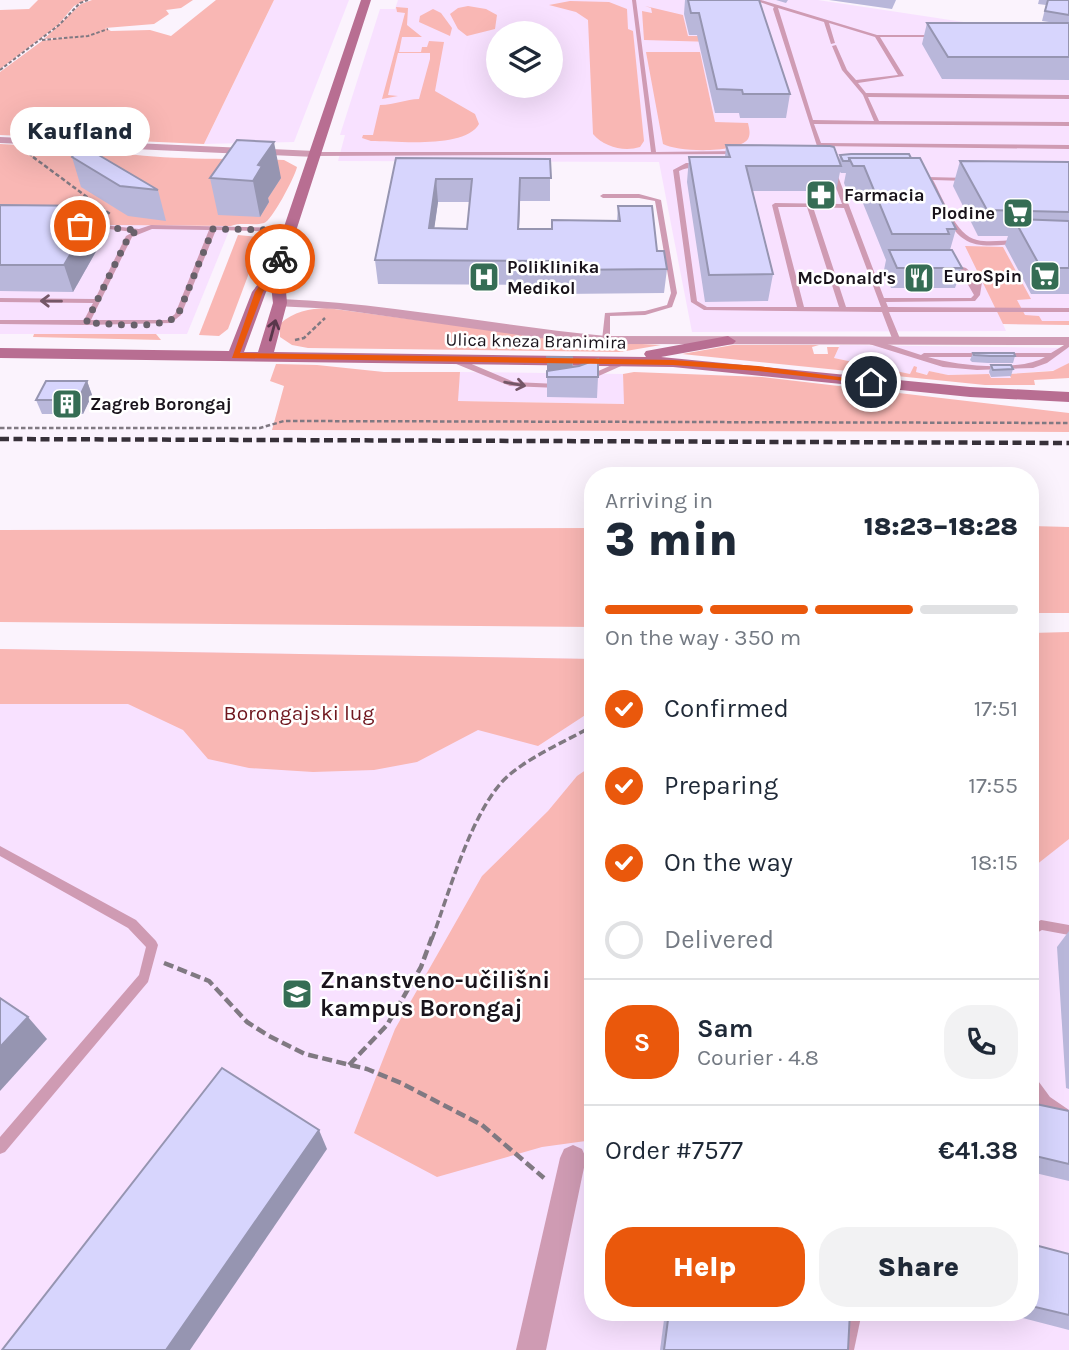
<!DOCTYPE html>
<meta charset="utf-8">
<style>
body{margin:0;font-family:Karla,sans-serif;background:#f2f2f3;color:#1f2937;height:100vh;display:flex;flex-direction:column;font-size:26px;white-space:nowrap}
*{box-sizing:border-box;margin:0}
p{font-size:23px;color:#747a83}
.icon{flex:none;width:38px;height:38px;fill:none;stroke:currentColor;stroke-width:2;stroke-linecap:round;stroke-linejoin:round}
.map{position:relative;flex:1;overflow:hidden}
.sheet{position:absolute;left:584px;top:467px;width:455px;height:854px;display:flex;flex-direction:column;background:#fff;border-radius:28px;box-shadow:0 7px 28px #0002}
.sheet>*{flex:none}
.controls{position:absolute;left:486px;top:21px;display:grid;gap:14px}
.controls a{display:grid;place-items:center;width:77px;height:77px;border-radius:50%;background:#fff;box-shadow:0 7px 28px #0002;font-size:35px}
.pin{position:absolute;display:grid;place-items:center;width:60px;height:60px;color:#fff;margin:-30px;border:4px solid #fff;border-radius:50%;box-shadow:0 2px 7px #0007}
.courier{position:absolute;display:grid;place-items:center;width:70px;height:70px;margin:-35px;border:5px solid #ea580c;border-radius:50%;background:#fff;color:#222;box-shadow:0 2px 9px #0007}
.bubble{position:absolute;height:49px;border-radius:24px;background:#fff;box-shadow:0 7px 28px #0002;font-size:23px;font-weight:800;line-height:49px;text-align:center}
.summary em{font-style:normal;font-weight:800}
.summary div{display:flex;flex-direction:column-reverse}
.summary{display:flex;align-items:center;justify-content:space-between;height:119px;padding:0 21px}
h1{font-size:46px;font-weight:800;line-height:52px}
.bar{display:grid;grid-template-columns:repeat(4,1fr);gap:10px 7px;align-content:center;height:84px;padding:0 21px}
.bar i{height:9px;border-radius:5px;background:#e0e1e3}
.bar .active{background:#ea580c}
.bar p{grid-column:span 4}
.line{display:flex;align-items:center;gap:18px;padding:0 21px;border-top:2px solid #e0e1e3}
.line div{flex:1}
.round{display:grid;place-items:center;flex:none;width:74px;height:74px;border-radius:28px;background:#f2f2f3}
ol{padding:0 21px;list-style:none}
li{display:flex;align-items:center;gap:21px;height:77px}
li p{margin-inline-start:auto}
li .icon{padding:7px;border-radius:50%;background:#ea580c;color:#fff;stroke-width:4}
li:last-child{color:#747a83}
li i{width:38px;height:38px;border:4px solid #e0e1e3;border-radius:50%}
.button{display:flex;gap:14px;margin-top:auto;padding:14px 21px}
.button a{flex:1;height:80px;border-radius:28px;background:#ea580c;color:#fff;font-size:28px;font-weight:800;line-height:80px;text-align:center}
.button a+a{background:#f2f2f3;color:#1f2937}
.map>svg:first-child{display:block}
.built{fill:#f8e1ff;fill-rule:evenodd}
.green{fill:#f9b7b4}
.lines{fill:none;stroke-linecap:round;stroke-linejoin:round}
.path-far3{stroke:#807982;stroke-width:2;stroke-dasharray:3.5 2;stroke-linecap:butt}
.path-far2{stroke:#807982;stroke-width:2.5;stroke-dasharray:4.5 2.5;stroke-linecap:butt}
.path-far1{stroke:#807982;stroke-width:3.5;stroke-dasharray:8 3.5;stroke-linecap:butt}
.path{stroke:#807982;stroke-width:4.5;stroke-dasharray:10 4.5;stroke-linecap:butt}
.lane{fill:#cf9bb3;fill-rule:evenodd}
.street{fill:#cf9bb3;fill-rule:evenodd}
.secondary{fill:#b86e92;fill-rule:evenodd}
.rail{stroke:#373039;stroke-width:4.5;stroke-dasharray:9 4.5;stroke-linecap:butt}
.wall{fill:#b9b7da;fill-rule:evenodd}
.shaded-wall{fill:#9695b1}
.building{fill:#d7d5fd;stroke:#9695b1;stroke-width:2;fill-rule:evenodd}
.oneway{stroke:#745767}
.oneway2{stroke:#59374b}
.route{fill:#ea580c}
.done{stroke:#68616a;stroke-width:7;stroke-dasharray:0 12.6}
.labels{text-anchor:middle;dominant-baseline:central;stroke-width:5;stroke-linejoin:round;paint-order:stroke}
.far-poi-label{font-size:18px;font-weight:bold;fill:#19131b;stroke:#fff;text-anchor:start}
.far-street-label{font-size:18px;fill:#19131b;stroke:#fff}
.park-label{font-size:21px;fill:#6f161e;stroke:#fff}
.near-poi-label{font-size:24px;font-weight:bold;fill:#19131b;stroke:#fff;text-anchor:start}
</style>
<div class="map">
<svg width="1069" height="1350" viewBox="0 0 1069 1350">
<rect width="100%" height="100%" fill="#fbf3fd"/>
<g class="built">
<polygon points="274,0 349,0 294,142 204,144"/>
<path d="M 398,0 L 818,0 L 1069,38 L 1069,325 L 1003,324 L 1006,331 L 692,332 L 659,162 L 338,161 L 345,135 L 340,135 L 380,9 L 395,9 ZM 499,33 L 551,33 L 551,86 L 499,86 Z"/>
<polygon points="0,224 231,226 187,334 0,334"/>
<polygon points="840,345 1069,348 1069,363 1059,370 1010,374 1011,378 991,378 989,374 947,375 929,371 928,375 916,372 910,374 834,358"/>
<polygon points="460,372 623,374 625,404 457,401"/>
<polygon points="0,649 593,659 593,1312 1031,1312 1031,674 1069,676 1069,1350 0,1350"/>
</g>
<g class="green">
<polygon points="38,0 86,0 74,6 58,25 0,69 0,10 29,9"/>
<polygon points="92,0 193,0 181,8 166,10 169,14 154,24 105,28 111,31 150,30 171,36 216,0 274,0 204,144 0,135 0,72 42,41 66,37 44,39 81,4"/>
<path d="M 570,1 L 609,2 L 627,9 L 628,29 L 633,31 L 644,141 L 640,147 C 624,152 604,147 593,134 L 588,20 L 576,12 L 549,5 Z"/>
<polygon points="468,6 486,9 497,15 495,29 467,36 458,29 450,14 458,8"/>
<polygon points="645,6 683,15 688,36 712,36 714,42 644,40 642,11 652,13 651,8"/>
<path d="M 396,7 L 408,8 L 407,25 L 422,37 L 402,37 L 399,52 L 421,52 L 422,47 L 427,47 L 429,41 L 444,42 L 435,91 L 475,114 L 479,124 C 465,149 397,141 371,141 L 362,138 L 363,135 L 373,135 L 380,105 C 395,105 406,99 419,99 L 430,59 L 430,53 L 398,53 L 388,95 L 398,96 L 382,99 L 405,13 L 397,12 Z"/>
<polygon points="433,9 441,13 452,28 450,36 419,22 420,16"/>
<path d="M 646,52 L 700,52 L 715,122 L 748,123 C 749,128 751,134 748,139 C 737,154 677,152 663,144 Z"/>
<path d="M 0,144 L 97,149 C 152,161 225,158 284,160 L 297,167 C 295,177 271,222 264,223 C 253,226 241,222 231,226 L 0,224 Z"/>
<polygon points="238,235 258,237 261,241 228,329 219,336 199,335"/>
<polygon points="965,246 1003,247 1031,299 1017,300 1025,315 1039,316 1042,321 1069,321 1069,325 1003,324"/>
<path d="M 327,308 L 565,340 L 661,345 L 620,352 L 308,348 L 292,345 L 280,337 L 280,324 C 294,311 309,309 327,308 Z"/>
<polygon points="34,334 156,334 161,340 33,337"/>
<polygon points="733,345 819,345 812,347 814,354 828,354 827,347 839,347 834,358 910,374 914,366 917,367 916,372 927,375 929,371 948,375 989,374 991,378 1011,378 1009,374 1053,371 1069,363 1069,378 1034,380 1035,385 985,385 682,354"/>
<polygon points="276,364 317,365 384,372 460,372 458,401 624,404 623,374 634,372 762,377 1069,413 1069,432 272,430 284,386 270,381"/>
<polygon points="1031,526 1069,527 1069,613 1031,613"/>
<polygon points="593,528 593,627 0,622 0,530"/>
<polygon points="1069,632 1069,839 1031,869 1031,633"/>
<polygon points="0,649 593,659 593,710 538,746 478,730 417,762 374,770 313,772 249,768 208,759 183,730 128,704 0,704"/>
<polygon points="593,765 593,1140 542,1147 437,1177 354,1133 395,1029 482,876 548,811 577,776"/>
</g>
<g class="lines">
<g class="path-far3">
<polyline points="42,40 88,36 108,29"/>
<polyline points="0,70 59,25 80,3 88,0"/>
<polyline points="29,154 36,159"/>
</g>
<g class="path-far2">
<polyline points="33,157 110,214"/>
<polyline points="295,340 304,338 325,318"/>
<polyline points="0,428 260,428 284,421 1069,423"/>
</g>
<path class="path-far1" d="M 432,939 C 449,893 473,806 509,775 C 533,755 566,741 593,726"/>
<g class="path">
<polyline points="164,963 209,981 247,1022 269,1036 305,1054 367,1069 401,1083 482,1125 544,1178"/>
<polyline points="349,1065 387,1025 421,967 432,937"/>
</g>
<g class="lane">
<polygon points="632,0 636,0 656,152 739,151 742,153 741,154 315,156 312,154 315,152 651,152"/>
<path d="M 754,0 L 761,0 L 877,35 L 938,35 L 936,37 L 880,37 L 904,76 L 858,83 L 866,93 L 1069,95 L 1069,99 L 868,97 L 879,121 L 1069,122 L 1069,126 L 814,124 L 821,143 L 1069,145 L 1069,149 L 817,146 L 773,9 L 774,7 ZM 778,8 L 824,22 L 831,44 L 835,43 L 829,23 L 875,37 L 898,75 L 856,80 L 847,70 L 836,45 L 832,46 L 842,70 L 863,95 L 874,121 L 813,120 Z"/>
<path d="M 686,163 L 702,163 L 705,165 C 697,169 689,166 679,171 L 697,301 L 707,307 L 797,307 L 772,205 L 775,203 L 842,204 L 830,171 L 833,169 L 836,171 L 884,298 L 971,298 L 974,295 L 959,269 L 948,266 L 948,264 L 950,263 L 966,268 L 982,282 L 980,295 L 975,301 L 886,302 L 888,307 L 1069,308 L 1069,312 L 889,312 L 901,341 L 897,343 L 893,341 L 882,312 L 704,310 L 691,302 L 673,170 ZM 778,207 L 807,207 L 839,307 L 804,307 ZM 813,207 L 844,208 L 881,307 L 846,307 Z"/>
<path d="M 927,177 L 969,178 L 970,179 L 967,181 L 933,180 C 943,198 956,236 977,240 C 990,243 1003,240 1016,240 L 1018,241 L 1018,243 C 1002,245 978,249 964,239 C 947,228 936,195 926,178 Z"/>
<polygon points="639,194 661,200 677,293 672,307 645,315 610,316 610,340 606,342 602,340 605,313 645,311 667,305 671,293 655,201 639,198 603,198 600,196 603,194"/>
<path d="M 95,224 L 139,229 L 151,225 L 290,228 L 293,230 L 290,232 L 216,230 L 181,315 L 171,323 L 86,325 L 0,324 L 0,320 L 84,320 L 93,303 L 0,302 L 0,298 L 95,299 L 126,236 L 133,232 L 93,227 L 93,225 ZM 152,229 L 209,230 L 175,314 L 167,320 L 91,320 L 132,237 Z"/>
<path d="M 866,339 L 872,339 L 921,355 L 924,353 L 986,353 L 987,355 L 983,357 L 928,357 C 956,366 1020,372 1045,357 L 1005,357 L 1001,355 L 1005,353 L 1051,353 L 1069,342 L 1069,347 L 1047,363 L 1033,368 L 977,370 L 943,367 L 866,343 Z"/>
<polygon points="449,357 455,357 514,382 558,384 562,386 558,388 510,386 449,361"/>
<polygon points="623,360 626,360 630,362 592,379 589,379 585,377"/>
<polygon points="0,846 136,920 156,941 158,945 148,982 5,1152 0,1154 0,1137 139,975 146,947 128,928 0,856"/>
<polygon points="1041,920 1069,925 1069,935 1042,930 1031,936 1031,925"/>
<polygon points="1031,1077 1036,1078 1050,1097 1069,1110 1069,1124 1040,1107 1031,1093"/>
<polygon points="848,1312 862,1312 854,1350 840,1350"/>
</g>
<g class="street">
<polygon points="0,137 315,151 321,154 315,157 0,143"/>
<path d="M 280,299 C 389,303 497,326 606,336 L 1069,337 L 1069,345 L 606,344 L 540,338 L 336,309 L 275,306 L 275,300 Z"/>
<polygon points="573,1145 582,1149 586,1158 546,1350 516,1350 560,1158 564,1149"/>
</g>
<path class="secondary" d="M 361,0 L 371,0 L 284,268 L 287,303 L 274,352 L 646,357 L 644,354 L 646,351 L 728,336 L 736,341 L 733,344 L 661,357 L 970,387 L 1069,392 L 1069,402 L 970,397 L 673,367 L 0,358 L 0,348 L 229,351 L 252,292 L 270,268 ZM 271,286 L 273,303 L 258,352 L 244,352 L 266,292 Z"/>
<polyline class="rail" points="0,439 1069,443"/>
</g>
<g class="wall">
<polygon points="685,0 759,0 790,94 786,118 740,118 739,113 715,113 697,35 689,35 684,14"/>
<polygon points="776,0 788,0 786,3"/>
<polygon points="829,0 896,0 892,9"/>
<polygon points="1039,0 1069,0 1069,80 942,79 922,44 927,23 1056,23 1042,21 1046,5 1038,4"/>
<polygon points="726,145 839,161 840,155 851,154 956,229 950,250 962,268 955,288 891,288 884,270 886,260 858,191 847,191 844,183 846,173 841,173 840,172 836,191 752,191 773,274 768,301 705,302 687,182 689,157 725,157"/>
<polygon points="72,157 158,190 166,221 128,216 81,187"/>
<path d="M 396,158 L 550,159 L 550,201 L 520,201 L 519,229 L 552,229 L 617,221 L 618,206 L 657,251 L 667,269 L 664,293 L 560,294 L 560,285 L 378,284 L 375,260 ZM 438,202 L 470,202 L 467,229 L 434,228 Z"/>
<polygon points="960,161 1069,162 1069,294 1031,294 1005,245 1008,236 978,236 953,186"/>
<polygon points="210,178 281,178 268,198 269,202 260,217 218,215"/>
<polygon points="0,205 107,232 73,292 0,291"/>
<polygon points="973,353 1015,356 1013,363 988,363 972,362 970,360"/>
<polygon points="547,357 573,357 573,367 598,377 597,398 547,397"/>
<polygon points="991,365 1013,369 1011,376 991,377 989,372"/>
<polygon points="87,381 92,395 83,414 42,414 36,400"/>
<polygon points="1069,931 1069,1089 1066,1088 1057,947"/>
<polygon points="1031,1103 1069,1111 1069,1181 1031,1172"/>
<polygon points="1031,1244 1069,1254 1069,1330 1000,1312 1031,1312"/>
<polygon points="665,1312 850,1312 848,1350 660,1350"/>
</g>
<g class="shaded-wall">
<polygon points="274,142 281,178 268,198 269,202 260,217 253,181 258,165"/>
<polygon points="520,178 520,201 518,252 518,229"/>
<polygon points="436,179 438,202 431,252 429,228"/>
<polygon points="99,206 107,232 73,292 64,265"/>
<polygon points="573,357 572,377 547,377 547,361"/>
<polygon points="87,381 92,395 83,414 78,400"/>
<polygon points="28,1017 47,1039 0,1091 0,1047"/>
<polygon points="319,1130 327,1149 190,1350 166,1350"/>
</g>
<g class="building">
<polygon points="688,0 759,0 790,94 743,94 742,90 717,89 699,13 691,13"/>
<polygon points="1048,0 1069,0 1069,15 1045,11"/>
<polygon points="927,23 1069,23 1069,57 948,57"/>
<polygon points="237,140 274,142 258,165 262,166 253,181 210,178"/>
<polygon points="80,144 158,190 120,186 72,157"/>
<polygon points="726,145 830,146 834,147 841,166 746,166 773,274 709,275 689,157 730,157"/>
<polygon points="851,154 909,154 911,158 849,158 849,161 843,161 840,155"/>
<path d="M 396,158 L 550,159 L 551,178 L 520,178 L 518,229 L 552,229 L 552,220 L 620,221 L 618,206 L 652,206 L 657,251 L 664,251 L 667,269 L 560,270 L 561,261 L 375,260 ZM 436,179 L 472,179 L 467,229 L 429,228 Z"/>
<polygon points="849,158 920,158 956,229 947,229 949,234 892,234 864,166 853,166"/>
<polygon points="960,161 1069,162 1069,212 987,210"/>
<polygon points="0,205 99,206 64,265 0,265"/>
<polygon points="1014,219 1069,221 1069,268 1041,268"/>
<polygon points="889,250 952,250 962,268 897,268"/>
<polygon points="973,353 1014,353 1015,356 990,356 974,355"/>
<polygon points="547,357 573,357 547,361"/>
<polygon points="598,359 598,377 547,377 547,371 579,366"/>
<polygon points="991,365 1011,365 1013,369 993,370"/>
<polygon points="46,381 87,381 78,400 36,400"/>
<polygon points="0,998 28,1017 0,1047"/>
<polygon points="222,1068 319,1130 166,1350 2,1350"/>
<polygon points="1031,1103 1069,1111 1069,1164 1031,1155"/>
<polygon points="1031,1244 1069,1254 1069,1315 1031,1306"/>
<polygon points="669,1312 850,1312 848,1350 664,1350"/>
</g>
<defs><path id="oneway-shaft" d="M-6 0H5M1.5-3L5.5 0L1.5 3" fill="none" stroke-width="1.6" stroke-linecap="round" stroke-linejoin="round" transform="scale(1.75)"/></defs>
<g class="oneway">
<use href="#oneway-shaft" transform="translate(51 301) rotate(-179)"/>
<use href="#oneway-shaft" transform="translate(515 384) rotate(10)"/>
</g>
<use class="oneway2" href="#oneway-shaft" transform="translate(273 330) rotate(-75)"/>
<polygon class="route" points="280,256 284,259 281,268 263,292 240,353 673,360 758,366 876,382 871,384 758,371 673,365 232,358 255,292"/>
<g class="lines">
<path class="done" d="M 80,226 L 138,230 L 129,236 L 86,323 C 110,323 161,331 178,315 L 213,229 L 290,230 L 280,259"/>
</g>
<defs>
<g id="pharmacy-square" transform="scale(1.575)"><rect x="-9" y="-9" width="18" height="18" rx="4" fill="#356d54" stroke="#fff"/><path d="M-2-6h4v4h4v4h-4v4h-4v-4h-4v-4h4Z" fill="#fff"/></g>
<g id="supermarket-square" transform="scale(1.575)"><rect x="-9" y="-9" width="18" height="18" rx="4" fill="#356d54" stroke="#fff"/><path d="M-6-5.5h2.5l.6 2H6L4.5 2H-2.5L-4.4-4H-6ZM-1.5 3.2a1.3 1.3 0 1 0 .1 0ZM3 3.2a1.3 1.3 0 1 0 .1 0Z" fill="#fff"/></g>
<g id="hospital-square" transform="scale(1.575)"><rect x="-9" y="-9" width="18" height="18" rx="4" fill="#356d54" stroke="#fff"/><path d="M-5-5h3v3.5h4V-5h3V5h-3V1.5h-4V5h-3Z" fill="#fff"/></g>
<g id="restaurant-square" transform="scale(1.575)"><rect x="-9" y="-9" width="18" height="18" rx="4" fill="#356d54" stroke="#fff"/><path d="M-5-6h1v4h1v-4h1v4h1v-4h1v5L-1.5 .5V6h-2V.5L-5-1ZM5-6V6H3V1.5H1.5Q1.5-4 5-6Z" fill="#fff"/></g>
<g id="building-square" transform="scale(1.575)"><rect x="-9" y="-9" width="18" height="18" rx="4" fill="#356d54" stroke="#fff"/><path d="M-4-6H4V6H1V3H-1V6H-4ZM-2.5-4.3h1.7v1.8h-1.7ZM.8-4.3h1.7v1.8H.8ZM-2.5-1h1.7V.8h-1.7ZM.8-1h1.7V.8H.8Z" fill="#fff"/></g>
<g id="university-square" transform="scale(1.575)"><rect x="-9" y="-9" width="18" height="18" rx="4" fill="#356d54" stroke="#fff"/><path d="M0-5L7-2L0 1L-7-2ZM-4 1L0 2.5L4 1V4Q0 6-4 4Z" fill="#fff"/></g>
</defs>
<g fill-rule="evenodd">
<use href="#pharmacy-square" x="821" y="195"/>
<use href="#supermarket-square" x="1018" y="213"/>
<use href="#supermarket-square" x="1045" y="276"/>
<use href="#hospital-square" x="484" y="277"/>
<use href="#restaurant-square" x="919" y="278"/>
<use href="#building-square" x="67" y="404"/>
<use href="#university-square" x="297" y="994"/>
</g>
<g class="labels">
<g class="far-poi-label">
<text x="844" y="195">Farmacia</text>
<text x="995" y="213" text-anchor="end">Plodine</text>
<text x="507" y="267">Poliklinika<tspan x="507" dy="21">Medikol</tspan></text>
<text x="1022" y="276" text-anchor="end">EuroSpin</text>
<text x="896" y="278" text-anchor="end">McDonald's</text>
<text x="90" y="404">Zagreb Borongaj</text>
</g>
<g class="far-street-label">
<text transform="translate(536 341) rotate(1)">Ulica kneza Branimira</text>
</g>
<g class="park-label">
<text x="299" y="713">Borongajski lug</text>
</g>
<g class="near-poi-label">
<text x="320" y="980">Znanstveno-učilišni<tspan x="320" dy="28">kampus Borongaj</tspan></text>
</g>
</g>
</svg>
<div class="controls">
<a><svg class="icon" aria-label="layers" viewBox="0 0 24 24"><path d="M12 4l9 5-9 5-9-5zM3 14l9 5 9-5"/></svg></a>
</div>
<div class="pin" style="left:80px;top:226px;background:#ea580c"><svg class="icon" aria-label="bag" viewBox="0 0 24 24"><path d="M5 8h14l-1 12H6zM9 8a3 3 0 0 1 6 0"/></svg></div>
<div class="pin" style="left:871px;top:382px;background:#1f2937"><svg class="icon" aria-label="home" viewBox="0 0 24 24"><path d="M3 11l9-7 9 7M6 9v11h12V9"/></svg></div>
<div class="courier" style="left:280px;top:259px"><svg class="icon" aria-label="bike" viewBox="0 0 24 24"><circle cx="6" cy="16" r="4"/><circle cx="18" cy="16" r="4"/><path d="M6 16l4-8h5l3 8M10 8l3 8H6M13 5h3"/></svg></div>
<div class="bubble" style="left:10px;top:107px;width:140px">Kaufland</div>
<section class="sheet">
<div class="summary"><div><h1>3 min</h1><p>Arriving in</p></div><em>18:23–18:28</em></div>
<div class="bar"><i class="active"></i><i class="active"></i><i class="active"></i><i></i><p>On the way · 350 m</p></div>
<ol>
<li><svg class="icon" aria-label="check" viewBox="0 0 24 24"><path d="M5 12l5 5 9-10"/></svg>Confirmed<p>17:51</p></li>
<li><svg class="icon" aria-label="check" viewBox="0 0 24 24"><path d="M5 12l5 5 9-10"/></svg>Preparing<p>17:55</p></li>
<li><svg class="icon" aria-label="check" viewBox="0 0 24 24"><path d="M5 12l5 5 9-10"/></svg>On the way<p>18:15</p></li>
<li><i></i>Delivered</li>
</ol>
<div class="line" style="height:126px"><b class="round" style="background:#ea580c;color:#fff">S</b><div><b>Sam</b><p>Courier · 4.8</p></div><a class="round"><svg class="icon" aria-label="phone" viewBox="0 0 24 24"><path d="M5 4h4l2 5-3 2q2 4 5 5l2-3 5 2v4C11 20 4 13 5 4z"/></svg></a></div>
<div class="line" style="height:91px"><div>Order #7577</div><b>€41.38</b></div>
<div class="button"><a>Help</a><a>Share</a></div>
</section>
</div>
